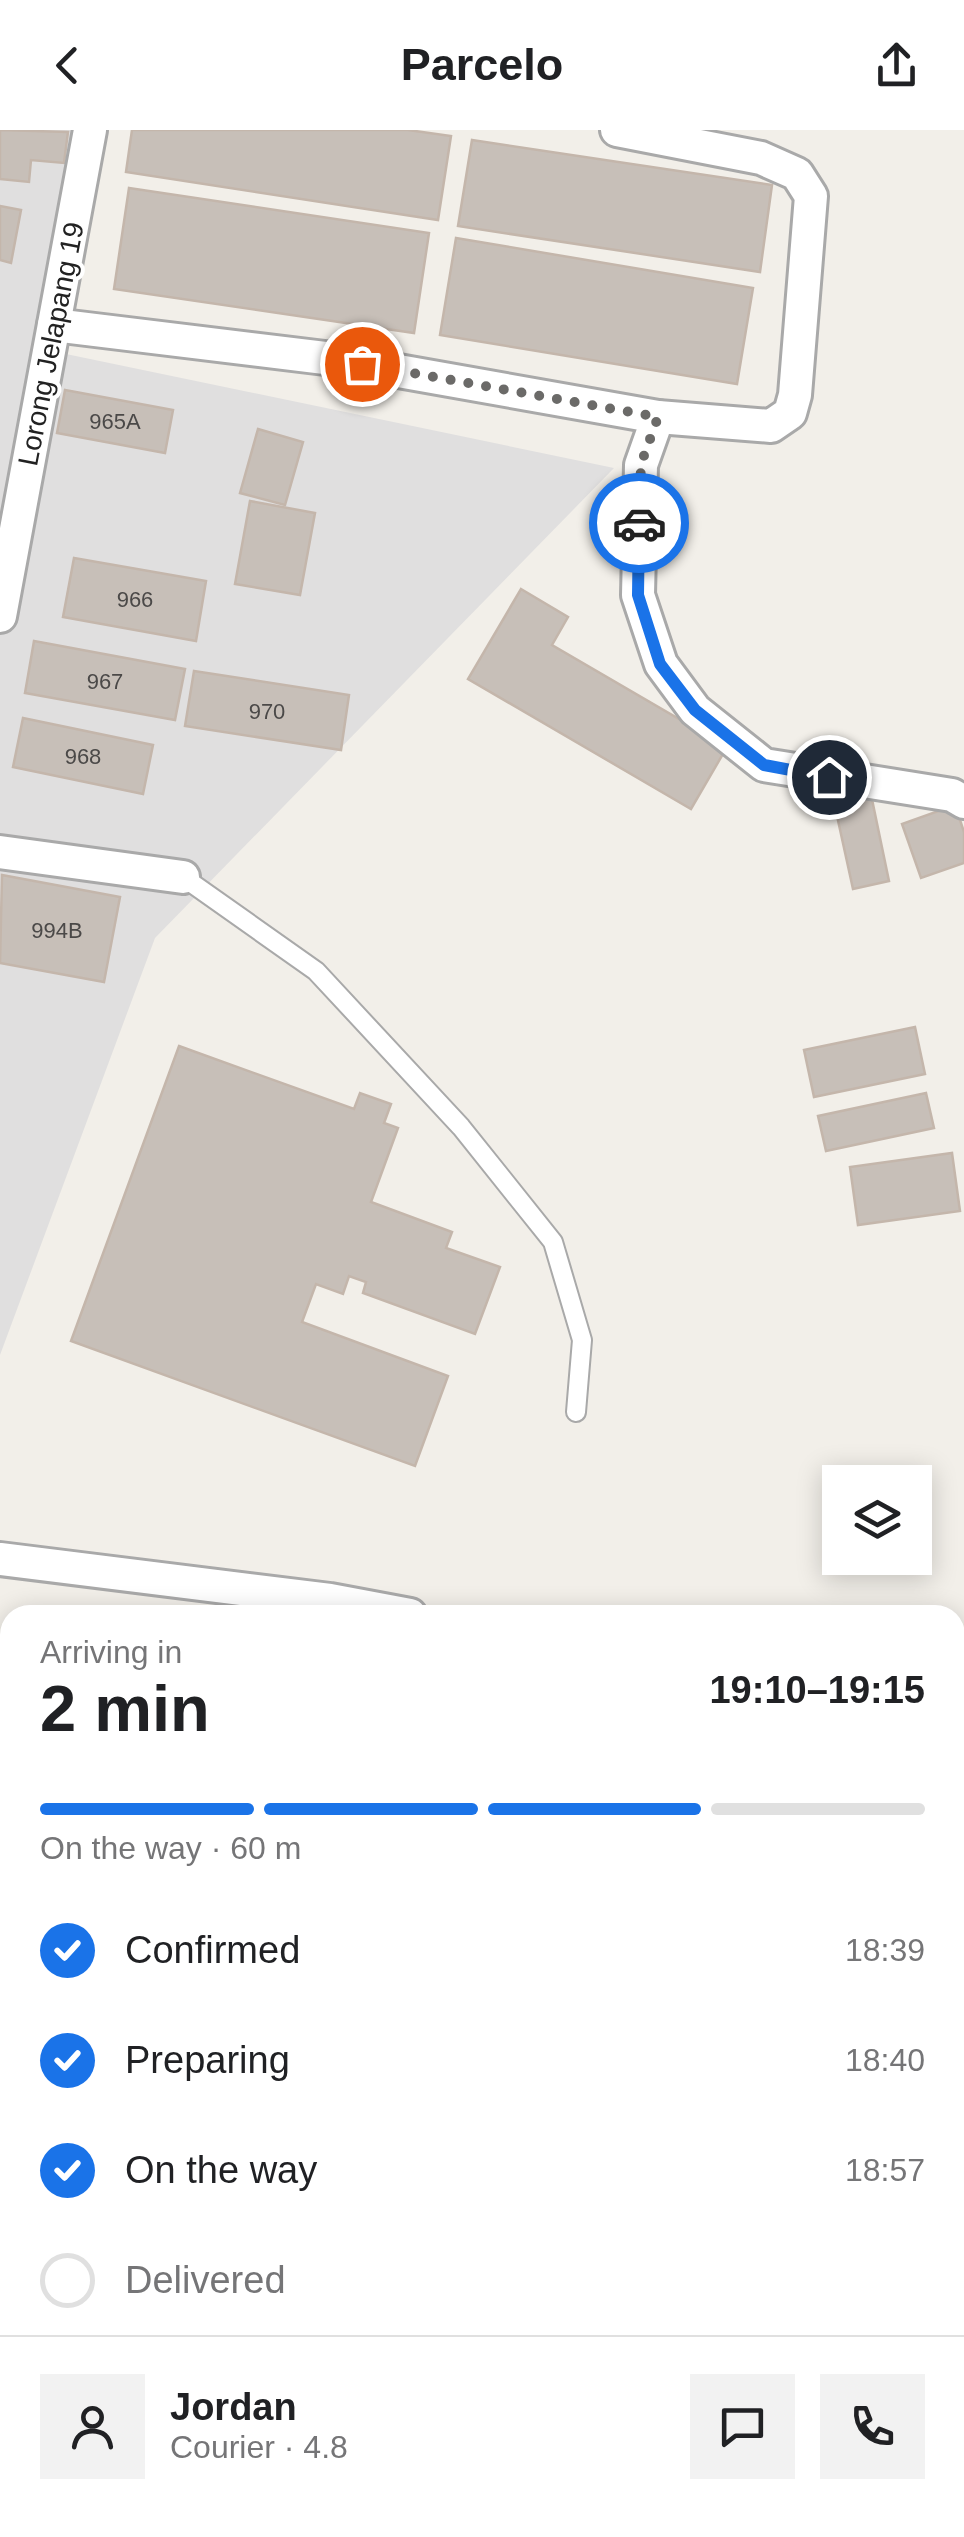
<!DOCTYPE html>
<meta charset="utf-8">
<style>
body{margin:0;font-family:Helvetica,sans-serif;background:#f2f2f2;color:#202124;height:100vh;display:flex;flex-direction:column;font-size:38px;white-space:nowrap}
*{box-sizing:border-box;margin:0}
p{font-size:32px;color:#757577}
.icon{flex:none;width:55px;height:55px;fill:none;stroke:currentColor;stroke-width:2;stroke-linecap:round;stroke-linejoin:round}
.map{position:relative;flex:1;overflow:hidden}
.sheet{position:absolute;left:0px;top:1475px;width:965px;height:932px;display:flex;flex-direction:column;background:#fff;border-radius:30px 30px 0 0;box-shadow:0 5px 25px #0003}
.sheet>*{flex:none}
.controls{position:absolute;left:822px;top:1335px;display:grid;gap:20px}
.controls a{display:grid;place-items:center;width:110px;height:110px;border-radius:0px;background:#fff;box-shadow:0 5px 25px #0003;font-size:50px}
.pin{position:absolute;display:grid;place-items:center;width:85px;height:85px;color:#fff;margin:-42px;border:5px solid #fff;border-radius:50%;box-shadow:0 2px 10px #0007}
.courier{position:absolute;display:grid;place-items:center;width:100px;height:100px;margin:-50px;border:8px solid #1a73e8;border-radius:50%;background:#fff;color:#222;box-shadow:0 2px 12px #0007}
.head em{font-style:normal;font-weight:700}
.head div{display:flex;flex-direction:column-reverse}
.head{display:flex;align-items:center;justify-content:space-between;height:170px;padding:0 40px}
h1{font-size:65px;font-weight:700;line-height:75px}
.bar{display:grid;grid-template-columns:repeat(4,1fr);gap:15px 10px;align-content:center;height:120px;padding:0 40px}
.bar i{height:12px;border-radius:8px;background:#e0e0e0}
.bar .active{background:#1a73e8}
.bar p{grid-column:span 4}
.line{display:flex;align-items:center;gap:25px;padding:0 40px;border-top:2px solid #e0e0e0}
.line div{flex:1}
.round{display:grid;place-items:center;flex:none;width:105px;height:105px;border-radius:0px;background:#f2f2f2}
ol{padding:0 40px;list-style:none}
li{display:flex;align-items:center;gap:30px;height:110px}
li p{margin-inline-start:auto}
li .icon{padding:10px;border-radius:50%;background:#1a73e8;color:#fff;stroke-width:4}
li:last-child{color:#757577}
li i{width:55px;height:55px;border:5px solid #e0e0e0;border-radius:50%}
header{display:flex;justify-content:space-between;align-items:center;height:130px;padding:0 40px;background:#fff;font-size:45px;font-weight:700}
.map>svg:first-child{display:block}
.residential{fill:#e0dfdf}
.building{fill:#c7bfb8;stroke:#c4b6ab;stroke-width:2.5}
.lines{fill:none;stroke-linecap:round;stroke-linejoin:round}
.service-casing{stroke:#a9a9a9;stroke-width:22}
.minor-casing{stroke:#a9a9a9;stroke-width:38}
.service{stroke:#fff;stroke-width:18}
.minor{stroke:#fff;stroke-width:32}
.done{stroke:#6b6a68;stroke-width:10;stroke-dasharray:0 18}
.route{stroke:#1a73e8;stroke-width:12}
.labels{text-anchor:middle;dominant-baseline:central;stroke-width:8;stroke-linejoin:round;paint-order:stroke}
.number-label{font-size:22px;fill:#4b4948}
.street-label{font-size:28px;fill:#222;stroke:#fff}
</style>
<header><svg class="icon" aria-label="back" viewBox="0 0 24 24"><path d="M15 5l-7 7 7 7"/></svg>Parcelo<svg class="icon" aria-label="share" viewBox="0 0 24 24"><path d="M12 15V3M7 8l5-5 5 5M5 13v7h14v-7"/></svg></header>
<div class="map">
<svg width="964" height="2407" viewBox="0 0 964 2407">
<rect width="100%" height="100%" fill="#f2efe9"/>
<polygon class="residential" points="0,0 102,0 66,224 614,338 155,808 0,1225"/>
<g class="building">
<polygon points="0,0 68,2 64,33 31,30 29,52 0,49"/>
<polygon points="132,0 408,0 451,6 438,90 126,42"/>
<polygon points="472,10 772,55 760,142 458,96"/>
<polygon points="129,58 429,103 414,203 114,159"/>
<polygon points="0,76 21,80 11,133 0,130"/>
<polygon points="456,108 753,158 737,254 440,205"/>
<polygon points="65,260 173,280 165,323 57,303"/>
<polygon points="258,299 303,312 285,375 240,363"/>
<polygon points="250,371 315,383 300,465 235,454"/>
<polygon points="74,428 206,451 196,511 63,487"/>
<polygon points="521,459 568,487 552,515 727,617 691,679 468,549"/>
<polygon points="34,511 185,539 175,590 25,563"/>
<polygon points="194,541 349,565 341,620 185,596"/>
<polygon points="23,588 153,615 143,664 13,637"/>
<polygon points="869,655 889,751 853,759 832,663"/>
<polygon points="955,675 964,702 964,733 921,748 902,694"/>
<polygon points="2,745 120,767 104,852 0,833"/>
<polygon points="915,897 925,944 814,967 804,920"/>
<polygon points="179,916 354,979 360,963 391,974 384,993 398,998 371,1072 452,1102 446,1118 500,1137 475,1204 363,1163 366,1152 349,1146 343,1164 316,1154 302,1192 448,1246 415,1336 71,1211"/>
<polygon points="926,963 934,998 826,1021 818,986"/>
<polygon points="952,1023 960,1081 858,1095 850,1037"/>
</g>
<g class="lines">
<g class="service-casing">
<polyline id="service" points="183,747 316,841 461,997 553,1112 582,1210 576,1282"/>
</g>
<g class="minor-casing">
<g id="minor">
<polyline points="54,195 325,228 658,287 771,296 790,283 795,265 811,66 797,44 761,28 617,0"/>
<polyline points="658,287 641,335 638,465 661,534 695,580 764,635 952,665 964,672"/>
<polyline points="0,486 90,0"/>
<polyline points="0,722 183,747"/>
<polyline points="0,1429 330,1470 410,1485"/>
<polyline points="955,1605 964,1607"/>
<polyline points="0,1938 10,1942"/>
<polyline points="955,2178 964,2182"/>
<polyline points="0,2339 10,2316"/>
<polyline points="532,2398 559,2407"/>
<polyline points="391,2407 395,2398"/>
</g>
</g>
<use href="#service" class="service"/>
<use href="#minor" class="minor"/>
</g>
<g class="lines">
<polyline class="done" points="362,234 658,287 641,334 639,393"/>
<polyline class="route" points="639,393 638,465 660,534 695,580 764,635 829,647"/>
</g>
<g class="labels">
<g class="number-label">
<text x="115" y="291">965A</text>
<text x="135" y="469">966</text>
<text x="105" y="551">967</text>
<text x="267" y="581">970</text>
<text x="83" y="626">968</text>
<text x="57" y="800">994B</text>
</g>
<g class="street-label">
<text transform="translate(51 214) rotate(-79)">Lorong Jelapang 19</text>
</g>
</g>
</svg>
<div class="controls">
<a><svg class="icon" aria-label="layers" viewBox="0 0 24 24"><path d="M12 4l9 5-9 5-9-5zM3 14l9 5 9-5"/></svg></a>
</div>
<div class="pin" style="left:362px;top:234px;background:#ea580c"><svg class="icon" aria-label="bag" viewBox="0 0 24 24"><path d="M5 8h14l-1 12H6zM9 8a3 3 0 0 1 6 0"/></svg></div>
<div class="pin" style="left:829px;top:647px;background:#1f2937"><svg class="icon" aria-label="home" viewBox="0 0 24 24"><path d="M3 11l9-7 9 7M6 9v11h12V9"/></svg></div>
<div class="courier" style="left:639px;top:393px"><svg class="icon" aria-label="car" viewBox="0 0 24 24"><path d="M5 17H2v-5l4-1 3-4h7l3 4 3 1v5h-3M9 17h6M6 11h13"/><circle cx="7" cy="17" r="2"/><circle cx="17" cy="17" r="2"/></svg></div>
<section class="sheet">
<div class="head"><div><h1>2 min</h1><p>Arriving in</p></div><em>19:10–19:15</em></div>
<div class="bar"><i class="active"></i><i class="active"></i><i class="active"></i><i></i><p>On the way · 60 m</p></div>
<ol>
<li><svg class="icon" aria-label="check" viewBox="0 0 24 24"><path d="M5 12l5 5 9-10"/></svg>Confirmed<p>18:39</p></li>
<li><svg class="icon" aria-label="check" viewBox="0 0 24 24"><path d="M5 12l5 5 9-10"/></svg>Preparing<p>18:40</p></li>
<li><svg class="icon" aria-label="check" viewBox="0 0 24 24"><path d="M5 12l5 5 9-10"/></svg>On the way<p>18:57</p></li>
<li><i></i>Delivered</li>
</ol>
<div class="line" style="height:180px"><a class="round"><svg class="icon" aria-label="person" viewBox="0 0 24 24"><circle cx="12" cy="8" r="4"/><path d="M4 21q1-7 8-7t8 7"/></svg></a><div><b>Jordan</b><p>Courier · 4.8</p></div><a class="round"><svg class="icon" aria-label="chat" viewBox="0 0 24 24"><path d="M4 5h16v11H9l-5 4z"/></svg></a><a class="round"><svg class="icon" aria-label="phone" viewBox="0 0 24 24"><path d="M5 4h4l2 5-3 2q2 4 5 5l2-3 5 2v4C11 20 4 13 5 4z"/></svg></a></div>
</section>
</div>
